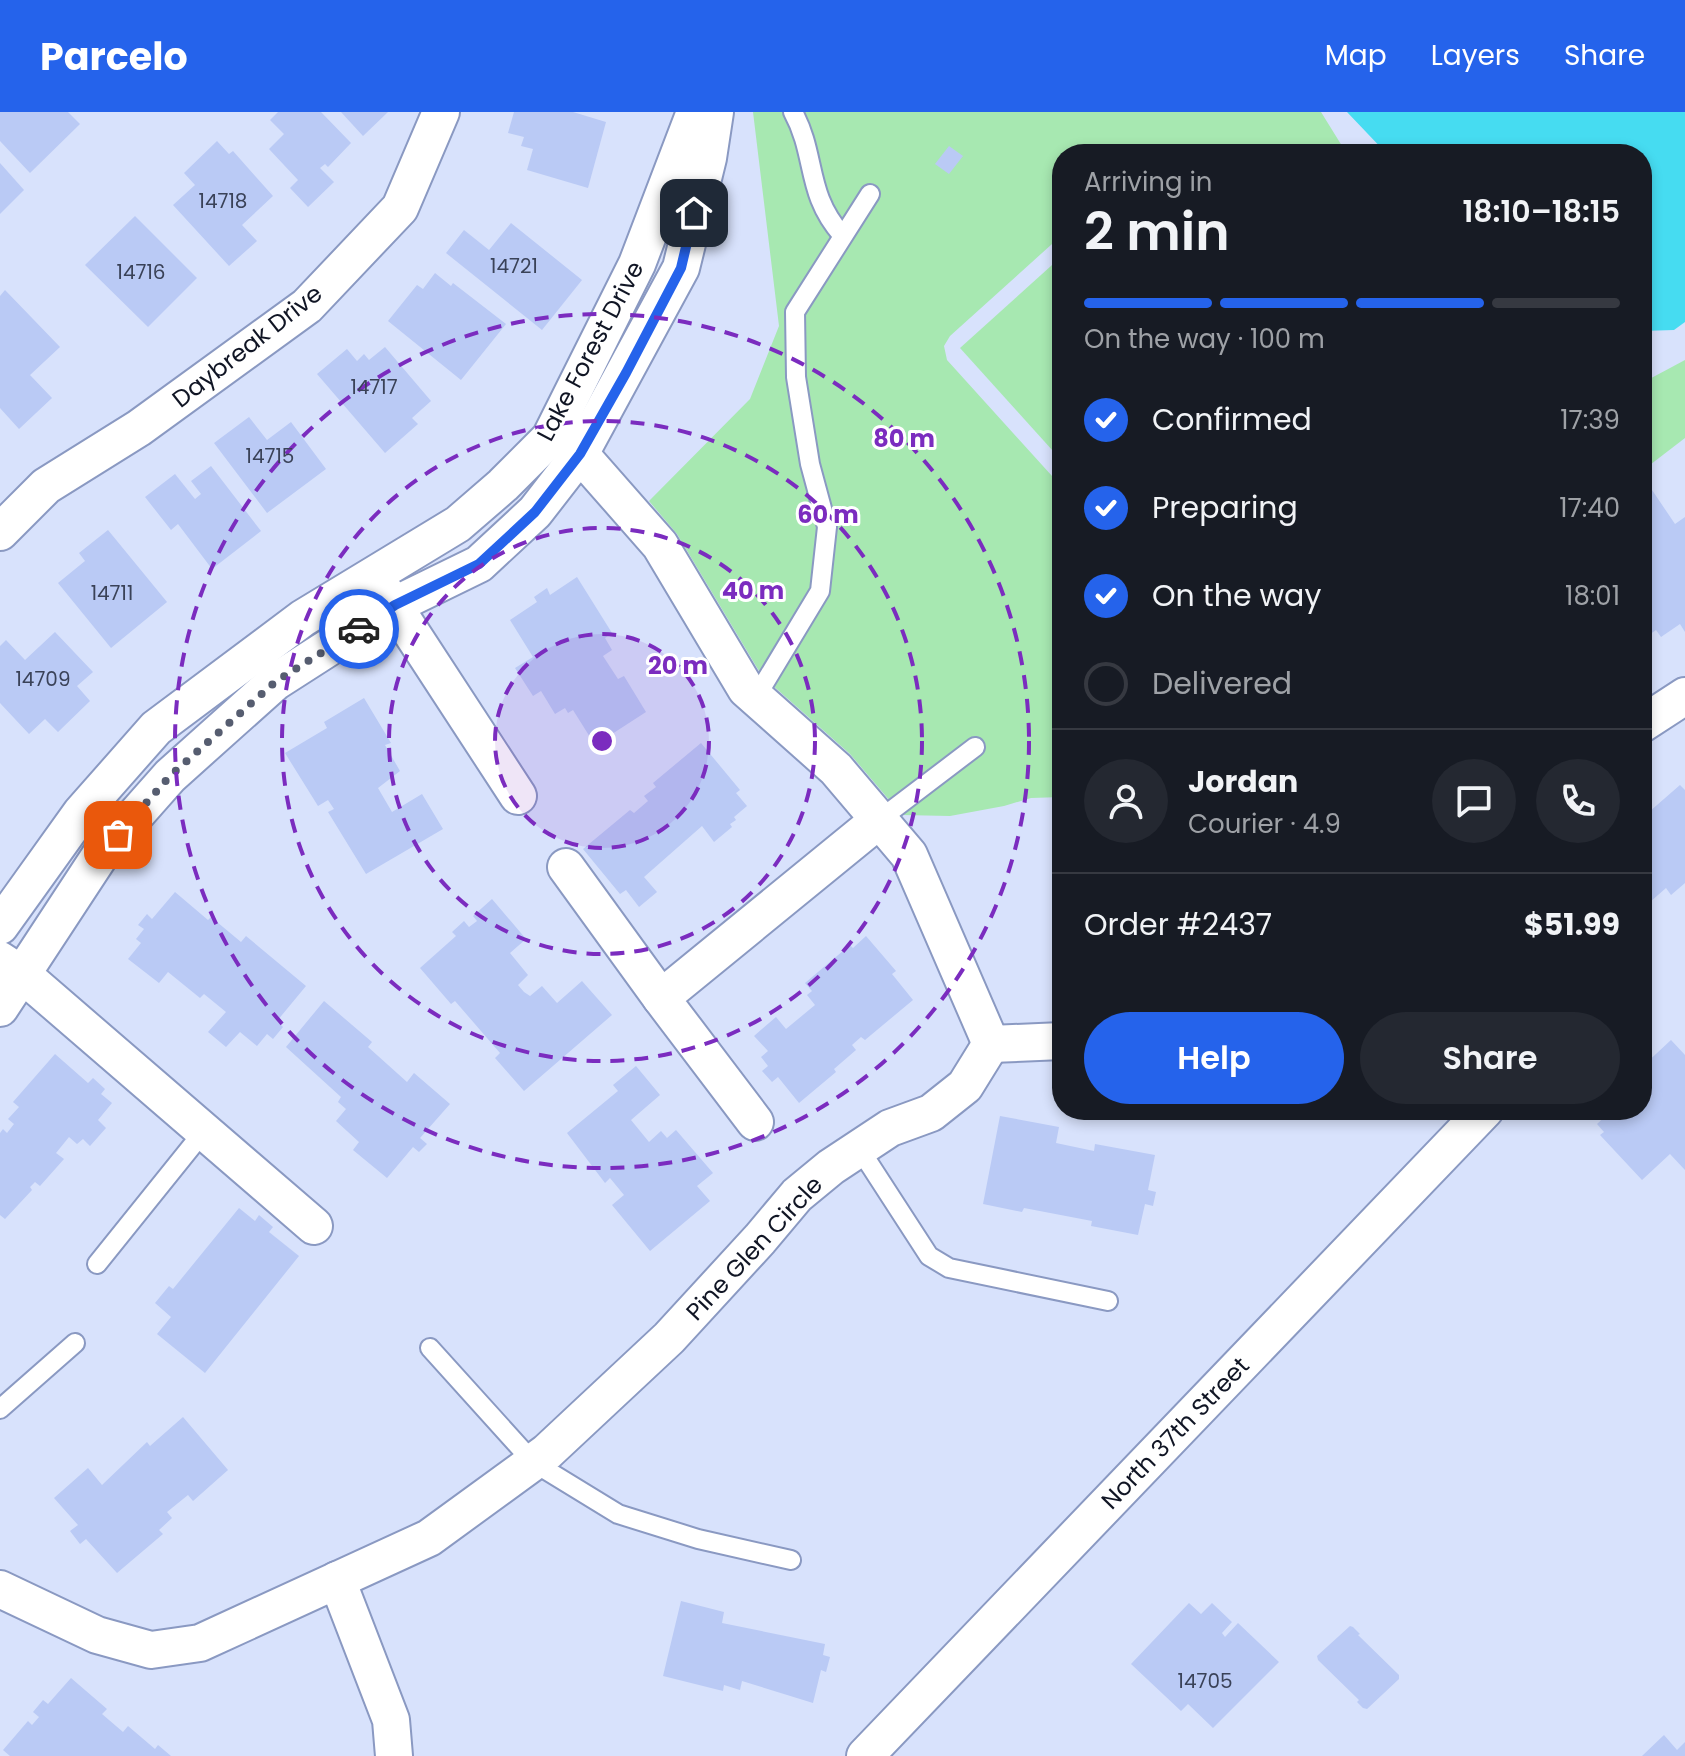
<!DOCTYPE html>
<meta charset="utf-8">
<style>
body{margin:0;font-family:Poppins,sans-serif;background:#242831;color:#f1f3f6;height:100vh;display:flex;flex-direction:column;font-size:30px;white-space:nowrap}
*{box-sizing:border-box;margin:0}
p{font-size:26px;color:#9ea1a6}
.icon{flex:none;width:44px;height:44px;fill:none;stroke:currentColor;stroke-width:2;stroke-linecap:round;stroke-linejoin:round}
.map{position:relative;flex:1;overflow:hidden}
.panel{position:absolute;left:1052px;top:32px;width:600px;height:976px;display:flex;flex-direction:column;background:#171b24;border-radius:32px;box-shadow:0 4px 12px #0003}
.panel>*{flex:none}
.pin{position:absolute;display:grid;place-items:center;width:68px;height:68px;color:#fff;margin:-34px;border-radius:16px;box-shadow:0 4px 12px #0006}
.courier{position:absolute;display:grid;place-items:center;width:80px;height:80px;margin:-40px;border:6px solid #2563eb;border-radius:50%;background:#fff;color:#222;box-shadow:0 2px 10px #0007}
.headline em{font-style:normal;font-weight:600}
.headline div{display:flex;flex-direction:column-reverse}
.headline{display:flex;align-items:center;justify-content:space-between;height:136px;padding:0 32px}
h1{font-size:52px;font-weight:600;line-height:60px}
.bar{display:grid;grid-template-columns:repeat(4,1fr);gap:12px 8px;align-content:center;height:96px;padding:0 32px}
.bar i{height:10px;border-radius:6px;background:#363941}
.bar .selected{background:#2563eb}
.bar p{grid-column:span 4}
.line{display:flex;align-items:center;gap:20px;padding:0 32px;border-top:2px solid #363941}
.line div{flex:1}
.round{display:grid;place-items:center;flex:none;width:84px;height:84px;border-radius:42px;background:#242831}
ol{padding:0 32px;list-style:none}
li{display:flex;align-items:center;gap:24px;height:88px}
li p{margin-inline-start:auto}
li .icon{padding:8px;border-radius:50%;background:#2563eb;color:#fff;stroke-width:4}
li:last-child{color:#9ea1a6}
li i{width:44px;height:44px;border:4px solid #363941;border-radius:50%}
.cta{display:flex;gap:16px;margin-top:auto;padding:16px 32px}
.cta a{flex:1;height:92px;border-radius:48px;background:#2563eb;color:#fff;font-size:32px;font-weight:600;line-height:92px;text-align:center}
.cta a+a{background:#242831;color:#f1f3f6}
header{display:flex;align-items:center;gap:48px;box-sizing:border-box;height:112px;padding:0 40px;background:#2563eb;color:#fff}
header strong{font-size:38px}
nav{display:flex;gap:44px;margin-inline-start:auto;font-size:28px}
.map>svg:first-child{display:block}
.green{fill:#a7e8b1}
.water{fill:#46dcf1}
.building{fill:#bacaf5}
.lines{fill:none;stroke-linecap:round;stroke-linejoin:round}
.lane-casing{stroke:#8a99c2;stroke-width:22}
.street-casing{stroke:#8a99c2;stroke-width:40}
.lane{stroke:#fff;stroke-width:18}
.street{stroke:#fff;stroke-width:36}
.done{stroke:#565d70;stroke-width:8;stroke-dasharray:0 14.4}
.route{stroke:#2563eb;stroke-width:10}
.ring{fill:none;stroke:#7b2cbf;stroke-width:4;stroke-dasharray:14 10}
.labels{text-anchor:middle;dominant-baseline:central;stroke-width:6;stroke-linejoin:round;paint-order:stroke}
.number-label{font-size:20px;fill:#3a4258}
.street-label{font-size:24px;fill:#101524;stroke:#fff}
.centre{fill:#7b2cbf;stroke:#fff;stroke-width:4}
.ring-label{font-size:24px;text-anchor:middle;font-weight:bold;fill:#7b2cbf;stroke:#fff;stroke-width:6;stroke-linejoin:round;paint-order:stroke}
</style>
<header>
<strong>Parcelo</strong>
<nav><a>Map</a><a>Layers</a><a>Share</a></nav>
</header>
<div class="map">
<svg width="1685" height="1644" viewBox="0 0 1685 1644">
<rect width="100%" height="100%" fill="#d8e2fc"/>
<g class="green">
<polygon points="753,0 1321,0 1347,42 1062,42 1062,123 950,224 944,234 947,248 1062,375 1062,685 1031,686 1004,694 950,704 902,703 850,642 762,564 677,422 649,389 750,287 779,214"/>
<polygon points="1062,144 1062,349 960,236"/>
<polygon points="1685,248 1685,326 1642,359 1642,271"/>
</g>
<polygon class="water" points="1347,0 1685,0 1685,210 1674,218 1642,219 1642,42 1387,42"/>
<g class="building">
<polygon points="0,0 68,0 80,12 30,61 0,29"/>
<polygon points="278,0 321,0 351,31 328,55 325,52 320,56 334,70 308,95 290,76 298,68 269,37 284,22 270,8"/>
<polygon points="341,0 388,0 363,24"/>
<polygon points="514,0 573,0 606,10 588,76 527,58 533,37 521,34 524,25 508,21"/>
<polygon points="217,29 229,42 233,39 273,84 242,113 257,129 229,154 173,93 195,73 184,61"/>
<polygon points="949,34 963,44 949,62 935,52"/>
<polygon points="0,51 24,78 0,102"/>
<polygon points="135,104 197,166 148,215 85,153"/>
<polygon points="511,111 582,168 542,218 446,141 464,118 489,138"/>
<polygon points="435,161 451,174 453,171 506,212 461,268 388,209 417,173 423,177"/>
<polygon points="5,178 60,235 30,263 52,286 19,317 0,296 0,184"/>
<polygon points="385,235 431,289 412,306 418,312 385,341 317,262 347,237 357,249 364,242 369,248"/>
<polygon points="249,305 267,328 291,310 326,357 267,401 214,331"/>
<polygon points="211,354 261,419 212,457 178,412 171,418 145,385 175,362 195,387 201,382 191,369"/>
<polygon points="1652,378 1675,412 1685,405 1685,520 1680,512 1661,525 1656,518 1642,528 1642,473 1646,470 1642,464 1642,385"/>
<polygon points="108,418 167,490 111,536 58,471 85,449 79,441"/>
<polygon points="577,465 612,521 605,526 612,538 603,544 618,567 624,564 646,600 595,633 573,598 568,601 565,596 555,602 541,579 533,584 515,556 533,545 510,508 537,490 534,485 547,476 550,483"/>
<polygon points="55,520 93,560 77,574 90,589 58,620 45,607 29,622 0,591 0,534 6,528 25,548"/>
<polygon points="364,586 391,631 385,633 400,659 378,676 392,700 422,682 443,717 366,762 328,700 334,697 328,688 318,694 285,641 327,616 324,610"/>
<polygon points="701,631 740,678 736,681 747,694 734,705 736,708 730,712 732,715 714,730 702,714 644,765 657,780 639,795 626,778 620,782 583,737 630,698 634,701 648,689 644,684 656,675 653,671"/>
<polygon points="1680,673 1685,678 1685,771 1671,783 1666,776 1642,797 1642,696 1644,694 1649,700"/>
<polygon points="175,780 208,808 211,805 241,830 246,824 306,874 277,909 283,915 273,927 267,922 257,934 240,920 226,935 208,920 226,900 204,882 200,886 168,860 159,871 128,847 141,831 136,827 144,817 138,813 147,802 152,807"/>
<polygon points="492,787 526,827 510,841 528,863 518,873 524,880 530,884 542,874 557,891 582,869 612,903 524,979 495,946 500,941 455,889 451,892 420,856 456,824 452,820 464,809 469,815 477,809 473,804"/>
<polygon points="866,824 896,859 892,862 913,888 865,928 861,925 852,933 856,938 834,957 836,960 799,991 778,965 772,970 762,959 768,954 761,945 768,939 754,924 776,905 786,917 815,893 807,883 812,879 805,871 850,833 853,836"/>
<polygon points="324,889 372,930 368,935 407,970 414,961 450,992 420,1026 427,1032 419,1040 413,1035 387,1066 353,1038 359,1030 336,1009 346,997 338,990 341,985 286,935"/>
<polygon points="1671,928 1685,943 1685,1058 1670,1042 1642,1068 1600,1023 1604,1020 1597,1012 1612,998 1642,998 1642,955"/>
<polygon points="55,942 88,971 93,966 105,977 101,982 112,991 98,1008 106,1016 90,1034 83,1027 77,1032 69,1025 56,1041 64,1047 40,1074 35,1070 30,1075 32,1078 5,1107 0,1103 0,1021 3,1017 7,1021 14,1012 8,1007 19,995 13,990"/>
<polygon points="636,954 660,983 631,1008 649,1030 661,1019 667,1026 676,1018 713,1061 697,1074 710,1089 650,1139 612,1093 624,1083 610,1066 605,1071 567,1021 618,979 613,973"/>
<polygon points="1000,1004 1059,1015 1056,1031 1094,1039 1095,1032 1155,1043 1148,1078 1156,1080 1153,1094 1145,1092 1138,1123 1091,1114 1092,1109 1024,1096 1022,1100 983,1092"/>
<polygon points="239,1096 255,1109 259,1103 273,1115 269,1120 299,1144 205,1261 157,1222 171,1205 155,1191 169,1174 173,1177"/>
<polygon points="183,1305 228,1358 193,1389 188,1383 167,1400 172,1406 159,1418 163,1422 117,1461 86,1427 80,1432 70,1419 78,1413 54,1386 88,1356 102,1373 147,1330 150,1334"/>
<polygon points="681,1489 724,1500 722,1511 825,1532 823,1543 830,1545 826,1560 821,1558 813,1591 742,1569 740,1578 724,1573 723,1579 663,1564"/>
<polygon points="1189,1491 1201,1502 1212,1491 1232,1510 1222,1521 1225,1525 1238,1511 1279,1550 1213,1616 1188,1592 1181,1599 1131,1552"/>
<polygon points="1350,1514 1353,1515 1360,1522 1358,1523 1399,1563 1399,1567 1367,1597 1363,1596 1357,1590 1359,1588 1318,1548 1317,1544"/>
<polygon points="71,1566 107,1597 102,1602 123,1620 128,1614 155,1637 158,1633 171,1644 10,1644 3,1638 28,1609 32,1613 39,1605 33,1600 43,1588 48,1592"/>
<polygon points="1664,1623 1677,1638 1685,1630 1685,1644 1642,1644"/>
</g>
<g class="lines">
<g class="lane-casing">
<g id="lane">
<path d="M 793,0 C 817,44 805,81 842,123"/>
<polyline points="756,585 820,479 827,415 810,352 796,265 795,200 870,82"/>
<polyline points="879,708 975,635"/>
<polyline points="859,1036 929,1144 949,1156 1108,1189"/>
<polyline points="97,1152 204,1019"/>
<polyline points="430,1236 533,1350 618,1402 698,1427 791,1448"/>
<polyline points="0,1297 75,1231"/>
</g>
</g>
<g class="street-casing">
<g id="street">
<polyline points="580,342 660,433 746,577 836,657 909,743 991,932"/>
<polyline points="0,420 46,374 139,316 307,194 400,96 441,0"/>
<polyline points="381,474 518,684"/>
<polyline points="1642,612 1685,584"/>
<polyline points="566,755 661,886"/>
<polyline points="0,814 81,701 156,616 303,506 458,412 503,373 550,326 637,152 695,0"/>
<polyline points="0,848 23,863 314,1114"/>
<polyline points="0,896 101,742 170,664 275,570 395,493 479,452 535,400 580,342 681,156 708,46 715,0"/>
<polyline points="991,932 1062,929"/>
<polyline points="755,1010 661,886 879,708"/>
<polyline points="337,1468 391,1608 394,1644"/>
<polyline points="0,1477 97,1523 151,1538 200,1531 429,1426 547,1340 669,1226 760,1127 797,1083 831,1055 890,1016 931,1001 965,974 991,932"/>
<polyline points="865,1644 1485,998"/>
</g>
</g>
<use href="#lane" class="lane"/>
<use href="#street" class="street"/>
</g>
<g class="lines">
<polyline class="done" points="118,723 170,664 275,570 359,517"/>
<polyline class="route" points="359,517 395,493 479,452 535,400 580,342 626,261 681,156 694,101"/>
</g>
<circle cx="602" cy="629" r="107" fill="#7b2cbf" fill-opacity=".12"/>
<g class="ring">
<circle cx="602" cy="629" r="107"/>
<circle cx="602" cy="629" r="213"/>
<circle cx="602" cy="629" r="320"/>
<circle cx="602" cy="629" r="427"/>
</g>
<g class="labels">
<g class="number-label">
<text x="223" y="89">14718</text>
<text x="514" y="154">14721</text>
<text x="141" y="160">14716</text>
<text x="374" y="275">14717</text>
<text x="270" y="344">14715</text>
<text x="112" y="481">14711</text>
<text x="43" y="567">14709</text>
<text x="1205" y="1569">14705</text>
</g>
<g class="street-label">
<text transform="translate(247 234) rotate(-38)">Daybreak Drive</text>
<text transform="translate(590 239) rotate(-62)">Lake Forest Drive</text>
<text transform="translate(754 1136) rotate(-47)">Pine Glen Circle</text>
<text transform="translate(1175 1321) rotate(-46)">North 37th Street</text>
</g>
</g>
<circle cx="602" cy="629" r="12" class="centre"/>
<g class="ring-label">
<text x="904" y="335">80 m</text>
<text x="828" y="411">60 m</text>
<text x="753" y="487">40 m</text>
<text x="678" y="562">20 m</text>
</g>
</svg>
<div class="pin" style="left:118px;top:723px;background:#ea580c"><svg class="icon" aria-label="bag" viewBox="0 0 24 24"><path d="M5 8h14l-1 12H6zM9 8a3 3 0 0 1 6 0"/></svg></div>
<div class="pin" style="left:694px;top:101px;background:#1f2937"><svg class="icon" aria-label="home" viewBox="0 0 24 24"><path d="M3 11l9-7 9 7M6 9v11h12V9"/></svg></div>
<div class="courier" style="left:359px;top:517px"><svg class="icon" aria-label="car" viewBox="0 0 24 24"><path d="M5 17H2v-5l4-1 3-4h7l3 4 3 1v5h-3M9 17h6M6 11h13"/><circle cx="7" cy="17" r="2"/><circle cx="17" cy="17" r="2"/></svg></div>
<section class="panel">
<div class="headline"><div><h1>2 min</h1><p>Arriving in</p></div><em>18:10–18:15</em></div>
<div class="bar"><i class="selected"></i><i class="selected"></i><i class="selected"></i><i></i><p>On the way · 100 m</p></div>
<ol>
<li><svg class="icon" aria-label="check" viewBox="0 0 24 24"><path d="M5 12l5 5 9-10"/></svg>Confirmed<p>17:39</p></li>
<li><svg class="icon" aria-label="check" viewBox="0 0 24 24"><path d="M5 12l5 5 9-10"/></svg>Preparing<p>17:40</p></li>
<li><svg class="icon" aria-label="check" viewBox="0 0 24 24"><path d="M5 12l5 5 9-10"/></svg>On the way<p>18:01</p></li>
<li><i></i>Delivered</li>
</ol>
<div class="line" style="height:144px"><a class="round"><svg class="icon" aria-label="person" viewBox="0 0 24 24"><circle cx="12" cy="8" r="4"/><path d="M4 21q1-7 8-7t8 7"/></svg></a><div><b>Jordan</b><p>Courier · 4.9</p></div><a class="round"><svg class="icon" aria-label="chat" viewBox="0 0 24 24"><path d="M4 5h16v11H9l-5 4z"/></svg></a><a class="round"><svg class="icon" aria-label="phone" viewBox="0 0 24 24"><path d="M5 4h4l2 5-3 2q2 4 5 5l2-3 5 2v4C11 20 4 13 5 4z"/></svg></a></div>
<div class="line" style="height:104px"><div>Order #2437</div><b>$51.99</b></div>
<div class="cta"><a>Help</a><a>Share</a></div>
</section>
</div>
